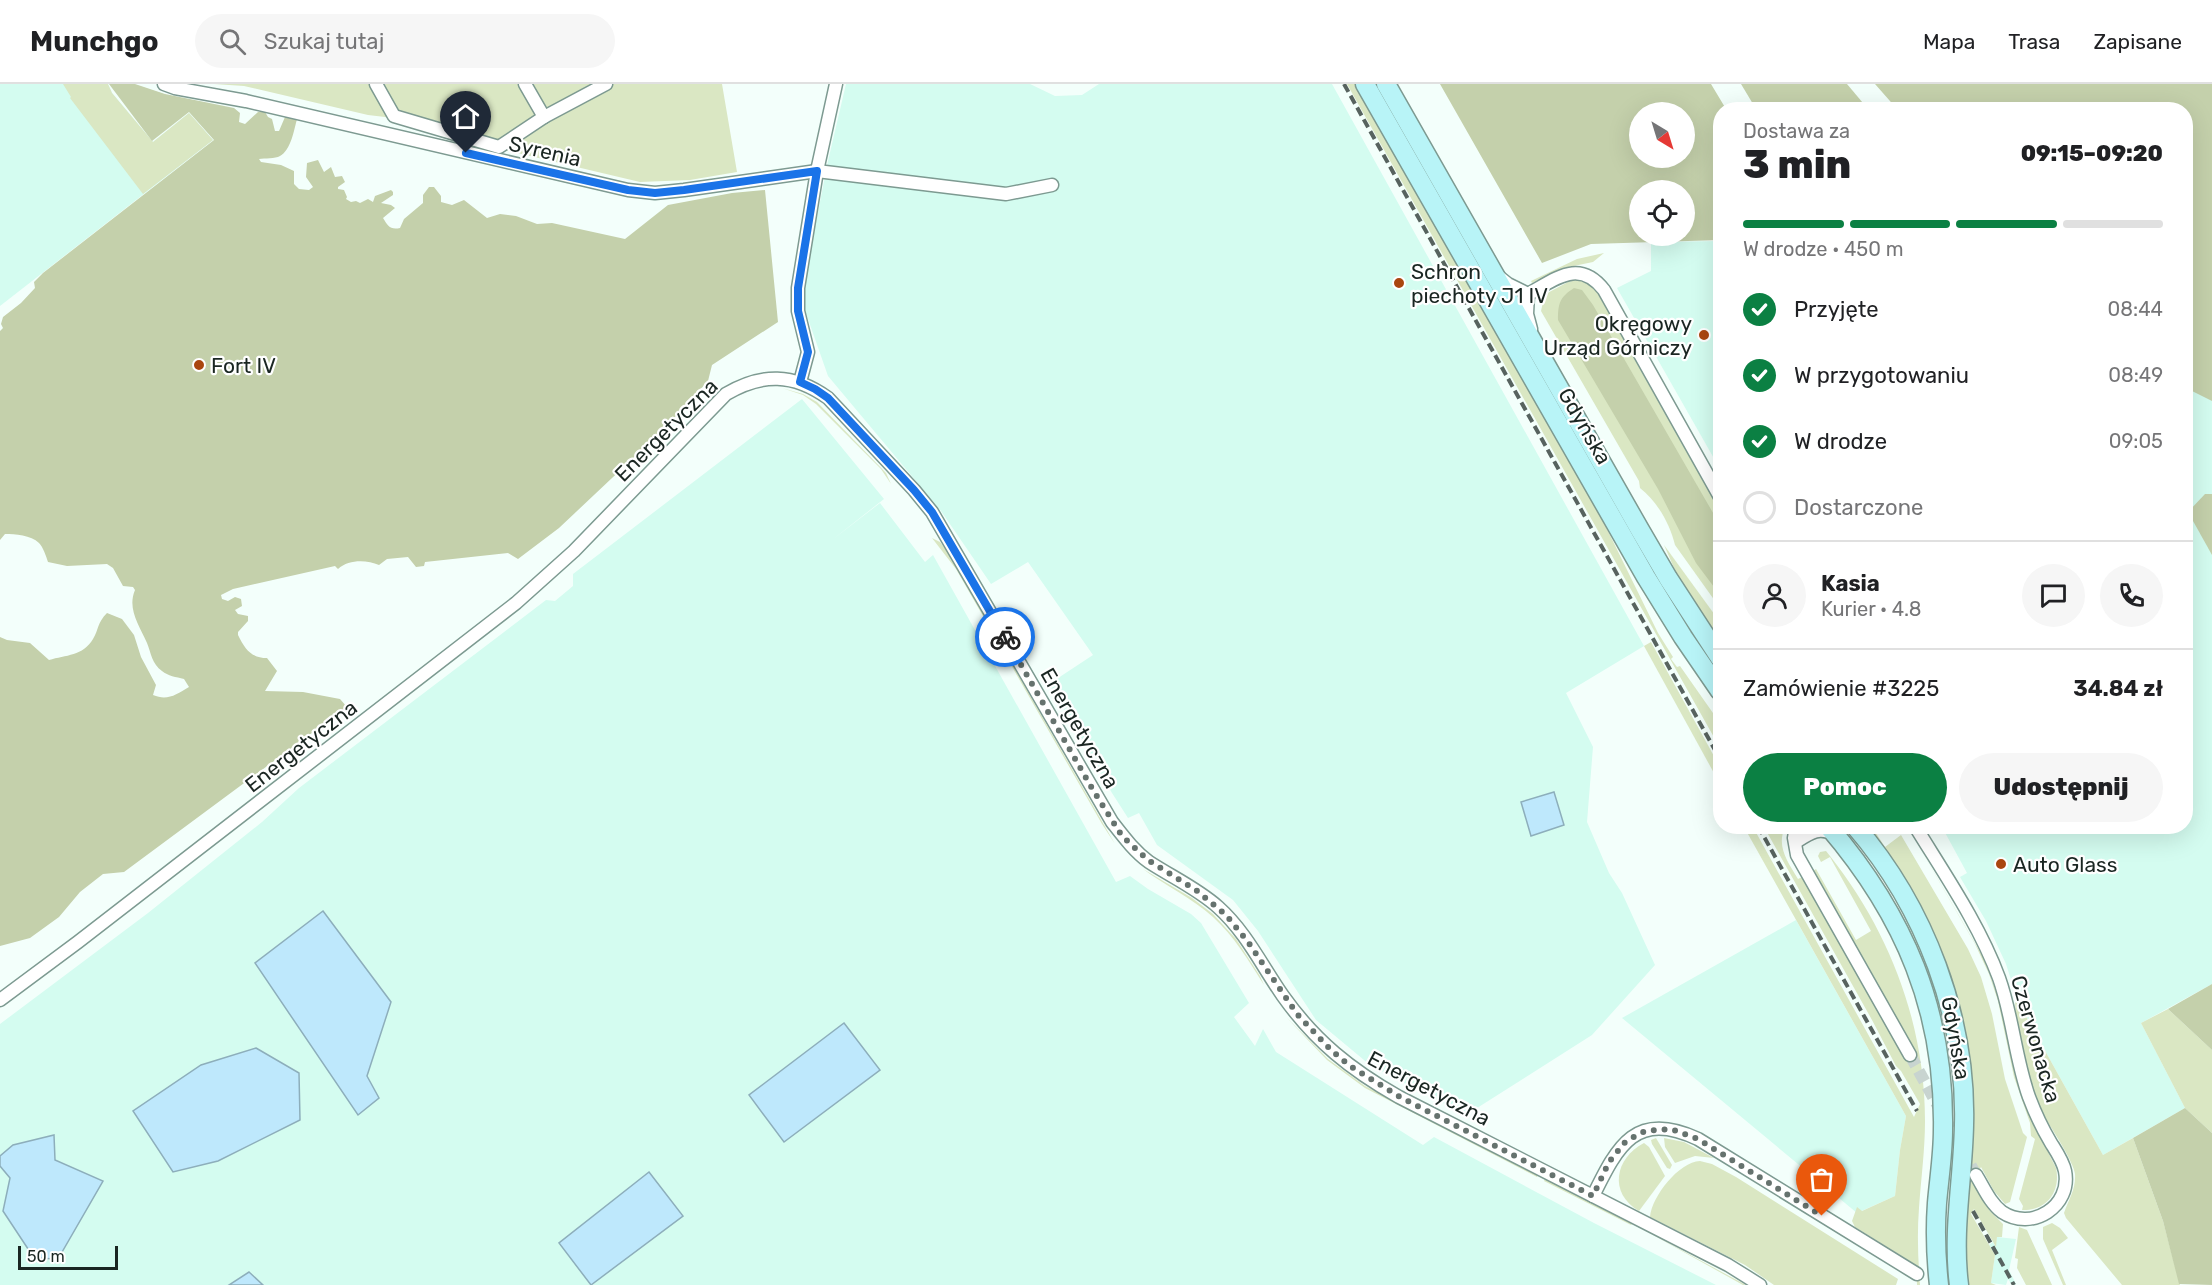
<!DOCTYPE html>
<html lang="pl">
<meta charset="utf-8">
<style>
body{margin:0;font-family:Rubik,sans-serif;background:#f6f6f6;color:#202124;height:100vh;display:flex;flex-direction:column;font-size:22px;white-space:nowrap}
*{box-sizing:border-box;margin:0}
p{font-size:20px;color:#757577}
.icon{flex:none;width:33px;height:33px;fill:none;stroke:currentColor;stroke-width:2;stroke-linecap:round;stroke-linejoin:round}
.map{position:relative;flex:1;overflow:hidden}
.details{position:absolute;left:1713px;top:18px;width:480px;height:732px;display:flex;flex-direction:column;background:#fff;border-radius:24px;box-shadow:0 6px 24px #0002}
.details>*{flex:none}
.needle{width:39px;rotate:142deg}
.tools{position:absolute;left:1629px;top:18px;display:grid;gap:12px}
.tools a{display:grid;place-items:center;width:66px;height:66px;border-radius:50%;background:#fff;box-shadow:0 6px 24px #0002;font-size:30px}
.scale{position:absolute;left:18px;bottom:15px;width:100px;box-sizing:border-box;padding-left:6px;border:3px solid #1a2622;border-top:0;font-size:16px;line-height:21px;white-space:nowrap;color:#1a2622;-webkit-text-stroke:4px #fff;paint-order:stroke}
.pin{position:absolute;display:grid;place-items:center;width:51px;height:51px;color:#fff;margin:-62px -26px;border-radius:50% 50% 50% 0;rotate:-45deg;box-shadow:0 0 6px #0007}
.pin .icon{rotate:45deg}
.courier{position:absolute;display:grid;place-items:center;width:60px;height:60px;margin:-30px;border:4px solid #1a73e8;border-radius:50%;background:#fff;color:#222;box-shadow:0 2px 8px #0007}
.head em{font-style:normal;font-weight:800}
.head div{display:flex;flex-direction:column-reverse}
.head{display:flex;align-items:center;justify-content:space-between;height:102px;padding:0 30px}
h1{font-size:39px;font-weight:800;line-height:45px}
.bar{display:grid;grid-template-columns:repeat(4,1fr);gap:9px 6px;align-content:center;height:72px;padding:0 30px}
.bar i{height:8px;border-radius:4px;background:#e0e0e0}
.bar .selected{background:#0b8043}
.bar p{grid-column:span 4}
.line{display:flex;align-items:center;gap:15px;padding:0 30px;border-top:2px solid #e0e0e0}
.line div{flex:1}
.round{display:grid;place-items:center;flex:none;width:63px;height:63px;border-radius:32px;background:#f6f6f6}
ol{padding:0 30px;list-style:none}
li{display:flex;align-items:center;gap:18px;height:66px}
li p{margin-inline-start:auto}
li .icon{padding:6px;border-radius:50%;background:#0b8043;color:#fff;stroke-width:4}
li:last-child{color:#757577}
li i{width:33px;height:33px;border:3px solid #e0e0e0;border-radius:50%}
.primary-button{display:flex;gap:12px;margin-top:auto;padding:12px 30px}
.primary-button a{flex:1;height:69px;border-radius:36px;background:#0b8043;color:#fff;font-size:24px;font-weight:800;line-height:69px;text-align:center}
.primary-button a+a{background:#f6f6f6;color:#202124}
header{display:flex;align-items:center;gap:36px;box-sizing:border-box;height:84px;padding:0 30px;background:#fff;border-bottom:2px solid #e0e0e0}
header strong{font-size:28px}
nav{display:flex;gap:33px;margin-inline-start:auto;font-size:21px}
.search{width:420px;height:54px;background:#f6f6f6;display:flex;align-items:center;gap:15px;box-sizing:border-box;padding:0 21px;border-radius:33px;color:#757577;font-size:22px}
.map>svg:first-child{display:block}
.built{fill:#d4fcf0}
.green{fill:#dae7c3}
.forest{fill:#c4d0ab;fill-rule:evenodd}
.water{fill:#bee8fc;stroke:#8daebb;stroke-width:1.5}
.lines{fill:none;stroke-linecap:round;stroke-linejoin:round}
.street-tunnel{stroke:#c8d4d0;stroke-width:12;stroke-dasharray:12 6;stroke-linecap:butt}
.street-casing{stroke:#7d9a91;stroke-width:15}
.secondary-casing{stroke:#7d9a91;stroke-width:21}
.street{stroke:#fff;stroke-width:12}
.secondary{stroke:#b8f4f7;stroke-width:18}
.rail{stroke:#57635f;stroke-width:4;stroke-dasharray:9 4.5;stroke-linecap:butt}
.done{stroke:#66726e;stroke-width:6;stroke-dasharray:0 10.8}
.route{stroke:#1a73e8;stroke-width:8}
.poi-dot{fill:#aa460f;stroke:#fff;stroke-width:2}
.labels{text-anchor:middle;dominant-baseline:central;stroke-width:4.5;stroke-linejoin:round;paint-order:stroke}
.street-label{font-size:21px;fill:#1a2622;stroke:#fff}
.poi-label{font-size:21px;fill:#1a2622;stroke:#fff;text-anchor:start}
</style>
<header>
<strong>Munchgo</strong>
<div class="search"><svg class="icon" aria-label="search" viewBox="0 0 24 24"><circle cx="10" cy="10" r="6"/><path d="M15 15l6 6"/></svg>Szukaj tutaj</div>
<nav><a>Mapa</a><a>Trasa</a><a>Zapisane</a></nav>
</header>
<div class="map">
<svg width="2212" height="1201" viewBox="0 0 2212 1201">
<rect width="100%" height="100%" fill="#f3fffb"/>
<g class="built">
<polygon points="0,0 108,0 112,9 153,58 189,29 213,56 0,222"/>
<polygon points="846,0 1030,0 1055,12 1082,11 1099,0 1332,0 1644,562 1566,609 1593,663 1587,738 1609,789 1622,809 1655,881 1592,951 1466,1031 1370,981 1316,936 1258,847 1233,816 1157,761 1139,729 1128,734 1112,709 1049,600 1093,571 1028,478 991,500 941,427 828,292 801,215 828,77"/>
<polygon points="1720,157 1720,385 1617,204 1651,187 1651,158"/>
<polygon points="2186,195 2212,195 2212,900 2141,939 2185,1024 2103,1071 2018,918 2006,880 1986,837 1960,793 1967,789 1942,743 2186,742"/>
<polygon points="802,315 884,415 832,456 880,419 925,478 933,471 1116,798 1130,792 1148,805 1191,830 1201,839 1249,919 1234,933 1255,962 1263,945 1276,968 1423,1061 1434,1053 1594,1139 1716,1201 0,1201 0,940 148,829 262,738 299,704 546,516 555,517 573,502 573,490"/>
<polygon points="1796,836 1906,1032 1900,1066 1895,1112 1857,1129 1622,934"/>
<polygon points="1997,1153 2016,1155 2009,1186 2016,1200 2015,1201 2012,1201 2008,1195 2006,1201 1991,1199 1995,1171 1989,1161 1993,1158 1995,1162"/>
</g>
<g class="green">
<polygon points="63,0 108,0 112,9 153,58 189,29 213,56 143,110 70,14 71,13"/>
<polygon points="214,0 722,0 737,88 690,96 640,98 509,67 385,33 368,31 244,2"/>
<polygon points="1347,0 1356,0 1603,437 1658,549 1673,573 1671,575 1677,583 1680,582 1720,639 1720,664"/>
<polygon points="1604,169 1593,178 1564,184 1536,197 1532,199 1531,197 1577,175"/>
<path d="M 1576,196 L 1588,199 L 1597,208 L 1720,427 L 1720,524 L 1675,461 C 1670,440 1657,417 1640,404 L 1639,397 L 1541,227 L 1543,218 L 1540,213 L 1568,198 Z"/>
<polygon points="782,304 803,310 817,318 886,389 891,400 881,385 816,320 803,311"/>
<polygon points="932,454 940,458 947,467 1115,760 1102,740 956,485"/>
<polygon points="1664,461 1720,538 1720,559 1678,493"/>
<polygon points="1651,558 1720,683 1720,700 1644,562"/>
<path d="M 1744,743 L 1753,743 L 1914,1033 L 1920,1020 L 1901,987 L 1896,982 L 1872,936 L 1764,743 L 1785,743 C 1776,763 1788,778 1798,795 L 1802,793 L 1906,977 L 1913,964 L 1813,787 L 1816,785 L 1856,856 L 1871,847 L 1830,773 L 1821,778 L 1818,772 L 1820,768 L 1826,767 L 1830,772 C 1890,848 1925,940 1925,1037 C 1925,1066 1921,1095 1919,1124 C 1917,1150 1918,1175 1920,1201 L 1917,1201 L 1916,1181 L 1855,1143 L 1852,1137 L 1857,1123 L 1862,1127 L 1895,1112 L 1900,1066 L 1906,1032 Z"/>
<polygon points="1867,743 1872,743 1885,763 1901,751 1968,865 1981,893 1992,930 2005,995 2023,1049 2027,1053 2010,1118 2005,1120 1994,1107 1981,1083 1973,1098 1990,1127 2003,1140 2002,1153 1997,1153 1996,1163 1974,1125 1971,1130 1995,1171 1991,1199 1996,1201 1967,1201 1964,1145 1971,1072 1932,847 1909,803"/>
<path d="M 1909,745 L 1984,875 L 1999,916 L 2019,1005 L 2030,1032 L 2056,1084 C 2061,1107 2047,1127 2022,1126 L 2023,1122 L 2019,1115 L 2035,1055 L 2031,1052 L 2030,1039 L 2014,993 L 1998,917 L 1989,890 L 1975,860 Z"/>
<path d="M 1143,785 L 1192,814 L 1213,830 L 1236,855 L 1260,892 L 1264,901 C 1249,877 1234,852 1213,833 C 1192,814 1166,802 1143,785 Z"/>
<path d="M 2016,908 L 2018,918 L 2103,1071 L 2133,1054 L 2163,1137 L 2180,1201 L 2122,1201 L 2066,1134 L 2064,1129 C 2069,1115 2076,1105 2075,1090 C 2074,1079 2054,1048 2047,1037 C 2031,1006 2011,943 2016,908 Z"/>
<polygon points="2168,925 2212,966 2212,1049 2185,1024 2141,939"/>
<polygon points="1286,933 1328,975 1365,1002 1538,1091 1537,1093 1365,1004 1327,976"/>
<polygon points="1656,1054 1672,1081 1670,1085 1667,1084 1652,1060 1651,1056"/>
<polygon points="1664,1054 1684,1058 1714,1074 1695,1072 1675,1079 1665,1063"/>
<path d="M 1644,1059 L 1649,1063 L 1665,1092 L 1639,1127 C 1608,1109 1615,1074 1644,1059 Z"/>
<path d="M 1700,1077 L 1712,1080 L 1736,1093 L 1898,1195 L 1896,1201 L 1774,1201 L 1745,1181 L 1650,1133 C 1652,1112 1679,1078 1700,1077 Z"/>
<polygon points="1545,1095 1632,1140 1631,1141 1544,1097"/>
<polygon points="2052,1139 2060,1144 2068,1154 2052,1166 2066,1201 2063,1201 2043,1155 2043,1143"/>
<polygon points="2019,1143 2027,1146 2052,1201 2026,1201 2017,1184 2018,1175 2015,1174"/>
<polygon points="1644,1146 1746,1201 1743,1201"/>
</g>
<g class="forest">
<path d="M 109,0 L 135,0 L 165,10 L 234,24 L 240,29 L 239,38 L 245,40 L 258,28 L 265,28 L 268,33 L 272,35 L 275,47 L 279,47 L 285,33 L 297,35 C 294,46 291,66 280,72 C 275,75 265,74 259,75 L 261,78 L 281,81 L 294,87 L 294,100 L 299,105 L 309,106 L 313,103 L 306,93 L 307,79 L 318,76 L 324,88 L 331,83 L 335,93 L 342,92 L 345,98 L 338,103 L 338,105 L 344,106 L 347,113 L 346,115 L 351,118 L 356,117 L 360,119 L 368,115 L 373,118 L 375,112 L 391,106 L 393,108 L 393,111 L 381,119 L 391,121 L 395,124 L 383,134 C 388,142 390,146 400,144 L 404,135 L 423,119 L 423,111 L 429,103 L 434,103 L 441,112 L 441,118 L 452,121 L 464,116 L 487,134 L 500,130 L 516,132 L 537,140 L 552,139 L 625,155 L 668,121 L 732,109 L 765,106 L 778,238 L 712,281 L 708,297 L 664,345 L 559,444 L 518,475 L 508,469 L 425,478 L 424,482 L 416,483 L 408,473 L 387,475 L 379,481 C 367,476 349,475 338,485 L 335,482 L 233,505 L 221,511 L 222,515 L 228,517 L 235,513 L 241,515 L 242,522 L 235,526 L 238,530 L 248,532 L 248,537 L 238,548 L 238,551 C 245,565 251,574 267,574 L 277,587 L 265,607 L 303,608 L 340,615 L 347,623 L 124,788 L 103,790 L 80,808 L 59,833 L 30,854 L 0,862 L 0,553 L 7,556 L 30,559 L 49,576 C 66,571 83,572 93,555 C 99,545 97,539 107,529 L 122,535 L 134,551 L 141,573 L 156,601 L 153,611 C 167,617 176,611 189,603 L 184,595 C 176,593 168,592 162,587 C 152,580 151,569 147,559 C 139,541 127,525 135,506 L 133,503 L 123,502 L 113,484 L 107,480 L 67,482 L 48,478 C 46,472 43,463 39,459 C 31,451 15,450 5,450 L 0,456 L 0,247 L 3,244 L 1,240 L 3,233 L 21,219 L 35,204 L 34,198 L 43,189 L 214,56 L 189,28 L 152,57 Z"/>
<path d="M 1440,0 L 1711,0 L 1726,25 L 1720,26 L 1720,156 L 1591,160 L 1542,179 ZM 1640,28 L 1684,28 L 1684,74 L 1640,74 ZM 1640,106 L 1684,106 L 1684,152 L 1640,152 Z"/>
<polygon points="1741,0 1847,0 1868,25 1756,25"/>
<polygon points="1875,0 2212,0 2212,317 2192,307 2186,308 2186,26 1897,25"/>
<path d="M 1574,204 L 1582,206 L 1593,221 L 1720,441 L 1720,511 L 1696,479 L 1658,405 L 1558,236 C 1558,219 1560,213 1574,204 Z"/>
<polygon points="2205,410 2212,410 2212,471 2188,428"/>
<polygon points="2212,900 2212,966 2168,925"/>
<polygon points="2185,1024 2212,1049 2212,1201 2179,1200 2163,1137 2133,1054"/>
</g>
<g class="water">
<polygon points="1554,708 1564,741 1531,752 1521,718"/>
<polygon points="323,827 391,918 367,992 379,1014 358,1031 255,879"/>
<polygon points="844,939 880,986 784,1058 749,1011"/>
<polygon points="256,964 299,989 300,1036 218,1077 173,1088 133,1027 201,981"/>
<polygon points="54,1051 55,1076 103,1097 58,1175 34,1174 3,1127 10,1094 0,1082 0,1072 13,1061"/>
<polygon points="649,1088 683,1132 591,1201 559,1159"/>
<polygon points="249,1188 263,1201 229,1201"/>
</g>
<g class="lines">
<polyline class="street-tunnel" points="1910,971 1976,1091"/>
<g class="street-casing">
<g id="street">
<polyline points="164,0 175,4 246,17 628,106 655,109 684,106 817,87 1006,110 1052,101"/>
<polyline points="376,0 394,32 499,63 544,33 606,0"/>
<polyline points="525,0 544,33"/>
<polyline points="1498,192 1508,200 1528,210"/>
<path d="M 1528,210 C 1556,195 1579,174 1604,206 L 1720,413"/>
<polyline points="1528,210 1527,230 1531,245"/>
<polyline points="800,298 808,268 798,227 798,204 817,87 836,0"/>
<polyline points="1796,742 1794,754 1797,771 1910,971"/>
<path d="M 1915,742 C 1945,791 1979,840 1999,894 C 2013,933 2015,974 2029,1013 C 2035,1029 2042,1044 2051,1059 C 2056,1067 2063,1077 2065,1087 C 2072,1122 2032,1148 2002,1128 C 1990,1119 1984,1104 1976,1091"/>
<path d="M 1796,758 C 1810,749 1819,742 1835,751"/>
<path d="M 0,916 L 78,858 L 516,519 L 574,467 L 726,310 C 762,289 793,289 828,314 L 914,406 L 932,428 L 1112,738 C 1123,752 1134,767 1149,778 C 1172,793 1198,805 1218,823 C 1246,848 1262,882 1283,912 C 1315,957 1351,986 1399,1013 L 1728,1181 L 1760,1201"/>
<path d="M 1593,1112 C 1618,1061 1636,1026 1698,1055 L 1917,1190"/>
</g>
</g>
<g class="secondary-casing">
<g id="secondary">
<polyline points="1365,0 1646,493 1683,553 1720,607"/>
<polyline points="1386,0 1640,446 1668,494 1720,574"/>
<path d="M 1828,742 C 1905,832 1945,927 1943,1046 C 1943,1071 1939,1095 1937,1119 C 1935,1146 1936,1174 1939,1201"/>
<path d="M 1855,742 C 1925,823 1967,934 1964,1041 C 1963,1095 1952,1147 1959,1201"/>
</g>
</g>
<use href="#street" class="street"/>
<use href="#secondary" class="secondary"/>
<g class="rail">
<polyline points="1344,0 1720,675"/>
<polyline points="1758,742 1917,1027"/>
<polyline points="1973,1127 2014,1201"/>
</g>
</g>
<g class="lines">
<polyline class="done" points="1005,553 1093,706 1122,752 1148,776 1196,806 1226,831 1248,858 1297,930 1331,966 1350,982 1400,1013 1593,1112 1609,1078 1626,1057 1645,1047 1671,1045 1698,1055 1822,1132"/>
<polyline class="route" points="466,69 628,106 655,109 684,106 817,87 798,204 798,227 808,268 800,298 815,305 828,314 914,406 932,428 1005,553"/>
</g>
<g class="poi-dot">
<circle cx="1399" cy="199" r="6"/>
<circle cx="1704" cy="251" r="6"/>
<circle cx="199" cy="281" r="6"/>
<circle cx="2001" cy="780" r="6"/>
</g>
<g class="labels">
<g class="street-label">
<text transform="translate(545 67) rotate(13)">Syrenia</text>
<text transform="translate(1585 342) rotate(60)">Gdyńska</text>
<text transform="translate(666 346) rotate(-45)">Energetyczna</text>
<text transform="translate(1080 644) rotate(60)">Energetyczna</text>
<text transform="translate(301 662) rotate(-38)">Energetyczna</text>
<text transform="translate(1956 954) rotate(80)">Gdyńska</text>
<text transform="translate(2036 955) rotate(74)">Czerwonacka</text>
<text transform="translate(1429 1004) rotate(28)">Energetyczna</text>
</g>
<g class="poi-label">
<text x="1411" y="187">Schron<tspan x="1411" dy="24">piechoty J1 IV</tspan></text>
<text x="1692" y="239" text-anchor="end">Okręgowy<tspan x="1692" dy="24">Urząd Górniczy</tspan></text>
<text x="211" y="281">Fort IV</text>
<text x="2013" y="780">Auto Glass</text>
</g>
</g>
</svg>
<div class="tools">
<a><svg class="needle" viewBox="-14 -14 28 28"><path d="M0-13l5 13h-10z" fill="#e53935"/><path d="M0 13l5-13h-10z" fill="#757577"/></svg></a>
<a><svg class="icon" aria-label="locate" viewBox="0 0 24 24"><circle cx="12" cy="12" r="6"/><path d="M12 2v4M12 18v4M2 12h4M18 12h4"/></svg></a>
</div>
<div class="scale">50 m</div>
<div class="pin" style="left:1822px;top:1132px;background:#ea580c"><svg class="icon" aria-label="bag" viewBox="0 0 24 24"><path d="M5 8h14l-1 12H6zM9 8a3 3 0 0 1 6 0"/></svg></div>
<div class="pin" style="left:466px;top:69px;background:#1f2937"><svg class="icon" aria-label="home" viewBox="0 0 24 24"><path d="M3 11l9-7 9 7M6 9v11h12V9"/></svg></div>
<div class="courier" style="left:1005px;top:553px"><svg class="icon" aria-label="bike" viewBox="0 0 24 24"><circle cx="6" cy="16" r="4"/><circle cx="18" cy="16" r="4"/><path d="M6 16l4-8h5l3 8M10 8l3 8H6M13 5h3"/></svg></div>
<section class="details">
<div class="head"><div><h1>3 min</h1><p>Dostawa za</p></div><em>09:15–09:20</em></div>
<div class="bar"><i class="selected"></i><i class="selected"></i><i class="selected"></i><i></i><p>W drodze · 450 m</p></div>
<ol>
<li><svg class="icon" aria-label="check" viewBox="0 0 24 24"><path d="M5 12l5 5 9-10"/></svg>Przyjęte<p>08:44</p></li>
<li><svg class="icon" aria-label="check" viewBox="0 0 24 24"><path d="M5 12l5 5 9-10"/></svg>W przygotowaniu<p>08:49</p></li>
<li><svg class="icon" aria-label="check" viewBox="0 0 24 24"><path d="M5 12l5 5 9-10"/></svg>W drodze<p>09:05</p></li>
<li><i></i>Dostarczone</li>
</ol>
<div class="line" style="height:108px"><a class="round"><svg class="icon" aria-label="person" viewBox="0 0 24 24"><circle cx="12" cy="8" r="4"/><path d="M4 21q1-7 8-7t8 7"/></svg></a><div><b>Kasia</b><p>Kurier · 4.8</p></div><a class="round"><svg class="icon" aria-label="chat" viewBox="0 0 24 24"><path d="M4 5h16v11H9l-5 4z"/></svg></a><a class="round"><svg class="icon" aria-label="phone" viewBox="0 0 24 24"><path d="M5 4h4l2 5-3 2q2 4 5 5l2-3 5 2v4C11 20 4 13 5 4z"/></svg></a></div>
<div class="line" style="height:78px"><div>Zamówienie #3225</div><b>34.84 zł</b></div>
<div class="primary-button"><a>Pomoc</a><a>Udostępnij</a></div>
</section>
</div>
